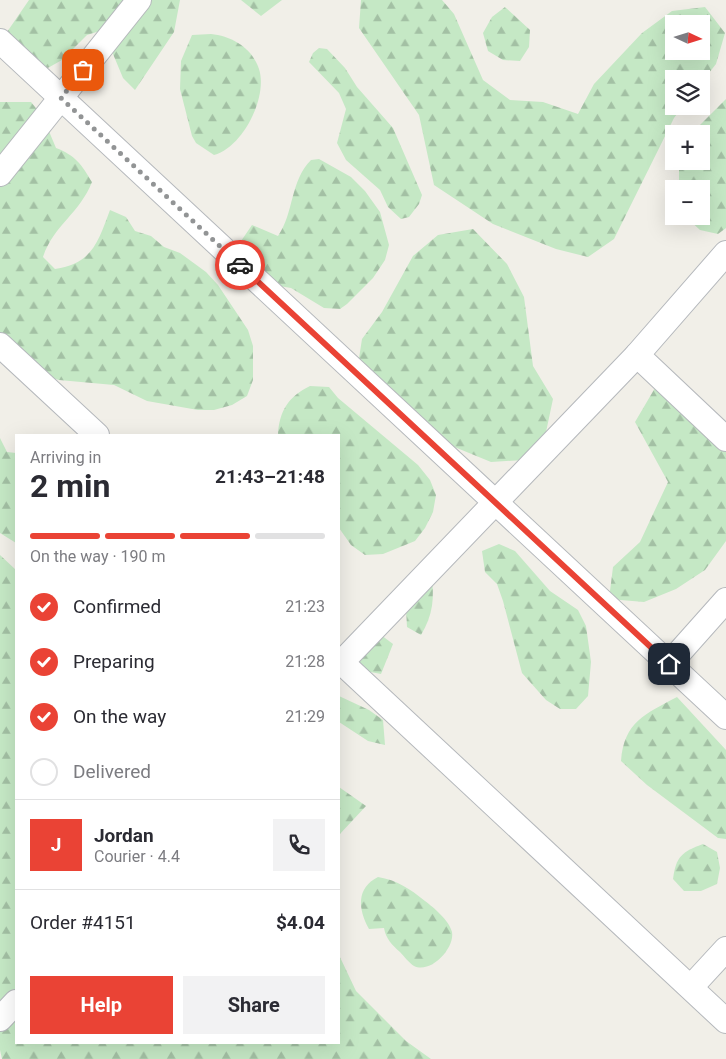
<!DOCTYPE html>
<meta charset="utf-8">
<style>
body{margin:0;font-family:Roboto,sans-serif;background:#f2f2f3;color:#2b2b33;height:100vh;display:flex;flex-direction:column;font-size:19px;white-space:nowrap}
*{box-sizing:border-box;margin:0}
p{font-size:16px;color:#7c7c81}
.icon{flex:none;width:28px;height:28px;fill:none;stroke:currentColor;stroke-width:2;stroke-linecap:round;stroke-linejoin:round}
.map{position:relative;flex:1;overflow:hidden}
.details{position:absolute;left:15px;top:434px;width:325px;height:610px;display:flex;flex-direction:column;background:#fff;border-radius:0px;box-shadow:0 5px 20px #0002}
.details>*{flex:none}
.needle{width:32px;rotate:94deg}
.fabs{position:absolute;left:665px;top:15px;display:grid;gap:10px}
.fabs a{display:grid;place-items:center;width:45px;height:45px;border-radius:0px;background:#fff;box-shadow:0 5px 20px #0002;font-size:25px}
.pin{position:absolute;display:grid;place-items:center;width:42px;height:42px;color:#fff;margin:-21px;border-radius:10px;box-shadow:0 2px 8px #0006}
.courier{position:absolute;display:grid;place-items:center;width:50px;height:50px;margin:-25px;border:4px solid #ea4335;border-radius:50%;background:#fff;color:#222;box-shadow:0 1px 6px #0007}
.headline em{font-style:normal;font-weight:700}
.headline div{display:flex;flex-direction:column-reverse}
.headline{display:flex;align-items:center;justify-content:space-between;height:85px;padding:0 15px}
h1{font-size:32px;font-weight:700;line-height:38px}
.bar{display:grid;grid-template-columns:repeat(4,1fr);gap:8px 5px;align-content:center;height:60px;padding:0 15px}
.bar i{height:6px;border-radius:4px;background:#e1e1e2}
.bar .selected{background:#ea4335}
.bar p{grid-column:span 4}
.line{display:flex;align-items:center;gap:12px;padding:0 15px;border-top:1px solid #e1e1e2}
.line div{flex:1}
.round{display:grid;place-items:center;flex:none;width:52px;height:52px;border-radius:0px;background:#f2f2f3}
ol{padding:0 15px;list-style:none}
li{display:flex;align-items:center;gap:15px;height:55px}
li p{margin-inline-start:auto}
li .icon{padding:5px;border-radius:50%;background:#ea4335;color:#fff;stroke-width:4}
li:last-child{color:#7c7c81}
li i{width:28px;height:28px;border:2px solid #e1e1e2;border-radius:50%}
.cta{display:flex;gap:10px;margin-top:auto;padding:10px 15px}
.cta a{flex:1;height:58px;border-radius:0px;background:#ea4335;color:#fff;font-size:20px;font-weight:700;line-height:58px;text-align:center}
.cta a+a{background:#f2f2f3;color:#2b2b33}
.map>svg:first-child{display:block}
.forest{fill:url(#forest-firs);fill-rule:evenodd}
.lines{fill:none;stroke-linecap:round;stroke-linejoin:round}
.minor-casing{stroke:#b5b8bc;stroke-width:26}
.minor{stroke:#fff;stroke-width:24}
.done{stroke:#929495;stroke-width:5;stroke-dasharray:0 9}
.route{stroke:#ea4335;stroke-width:6}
</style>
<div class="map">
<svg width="726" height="1059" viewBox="0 0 726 1059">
<defs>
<pattern id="forest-firs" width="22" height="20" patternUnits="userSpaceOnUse" patternTransform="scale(1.25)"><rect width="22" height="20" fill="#c5e8c5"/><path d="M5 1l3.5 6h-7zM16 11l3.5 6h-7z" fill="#a3c0a4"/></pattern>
</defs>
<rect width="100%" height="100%" fill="#f1efe8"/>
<g class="forest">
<polygon points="29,0 180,0 174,32 135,90 123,78 103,30 87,35 62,60 46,69 1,50 7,32"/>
<polygon points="241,0 282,0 261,16"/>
<path d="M 361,0 L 442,0 L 454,14 L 483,80 L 510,100 L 543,102 L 578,114 L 594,84 L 642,33 L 672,11 L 705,7 L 725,33 L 716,64 L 701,83 L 701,79 L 674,79 L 674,106 L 683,106 L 674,118 L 614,239 L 588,257 L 556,249 L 493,224 L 434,185 L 419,115 L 359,28 ZM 674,24 L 701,24 L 701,51 L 674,51 Z"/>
<polygon points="505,7 530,30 529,47 520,61 503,60 488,51 483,33 492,17"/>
<path d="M 211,34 C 232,36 252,48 259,69 C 268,97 243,147 214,155 L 196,143 L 192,136 L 180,89 L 181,61 L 192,35 Z"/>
<polygon points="319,48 327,49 345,68 357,87 393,128 422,195 419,204 409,217 401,219 388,207 380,190 346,160 337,143 346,109 339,93 309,62 313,53"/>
<polygon points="726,99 726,228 718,234 700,230 687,218 686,216 701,216 701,189 679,189 679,161 701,161 701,134 691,134"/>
<path d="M 0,102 L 31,102 L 43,117 L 56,148 C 75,155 82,165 92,182 C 80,213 53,226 43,257 L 55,269 C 92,264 98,242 110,210 L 126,217 L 135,231 L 151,236 L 164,247 L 180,253 L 206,272 L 218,285 L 248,330 L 253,346 L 253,380 L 247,396 L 232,405 L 214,410 L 198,410 L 147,401 L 114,385 L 59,380 L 42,375 L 0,341 Z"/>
<path d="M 319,159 L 351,177 L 365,191 L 380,212 L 389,245 L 385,260 L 373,278 L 347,304 L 340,309 L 324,308 L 291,288 L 256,282 L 237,253 L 239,244 L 252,225 L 278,236 C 294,213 290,181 311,160 Z"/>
<polygon points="473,229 507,264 524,297 533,366 553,399 546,432 524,460 491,462 396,423 357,371 362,339 382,312 413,256 438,235"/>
<path d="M 310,386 L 329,387 L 338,398 L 418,465 L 430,480 L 436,495 L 433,512 L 425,528 L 415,541 L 383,554 L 365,555 L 351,545 L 339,528 L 339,435 L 278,435 C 279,411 289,396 310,386 Z"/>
<polygon points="655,388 726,432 726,541 705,570 676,589 644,602 609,599 613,567 640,542 668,482 635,422"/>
<polygon points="0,438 7,452 16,453 16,543 0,533"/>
<polygon points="499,544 515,551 550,591 578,610 586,626 591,662 588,696 576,709 560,709 546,700 522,673 503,601 497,584 485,572 482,551"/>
<polygon points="0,555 16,570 16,1042 339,1042 339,955 356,991 406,1041 431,1059 2,1059 0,1050"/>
<path d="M 431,574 C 435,597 433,615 421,635 L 407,627 L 406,609 Z"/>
<polygon points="373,629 393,644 381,674 365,671 353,657"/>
<polygon points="339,696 369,710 383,720 385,745 368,741 339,722"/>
<path d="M 677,697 L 726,750 L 726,839 L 718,838 L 647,785 L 621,761 C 624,722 645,714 677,697 Z"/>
<polygon points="339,787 366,806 339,835"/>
<path d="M 703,844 L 717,852 L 720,868 L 717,884 L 701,891 L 684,891 L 673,879 C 676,856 682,852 703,844 Z"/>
<path d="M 378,877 C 397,880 410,889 425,901 C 434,908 449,920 452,932 C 455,948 431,974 414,966 C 409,963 404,956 400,952 C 392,945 386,939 384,928 L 369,929 C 358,909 356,888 378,877 Z"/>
</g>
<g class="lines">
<g class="minor-casing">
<g id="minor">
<polyline points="0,41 726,717"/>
<polyline points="0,174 139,0"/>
<polyline points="0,345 97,435"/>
<polyline points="637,355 726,439"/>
<polyline points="339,660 726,1021"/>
<polyline points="669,664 726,600"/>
<polyline points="339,665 637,355 726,253"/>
<polyline points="691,987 726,949"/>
<polyline points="0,1019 16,1002"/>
</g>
</g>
<use href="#minor" class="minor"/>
</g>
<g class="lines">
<polyline class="done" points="83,70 61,98 240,265"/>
<polyline class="route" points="240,265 669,664"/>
</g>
</svg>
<div class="fabs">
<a><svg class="needle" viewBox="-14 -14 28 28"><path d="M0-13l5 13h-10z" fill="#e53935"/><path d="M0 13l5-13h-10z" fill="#7c7c81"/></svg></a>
<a><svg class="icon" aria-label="layers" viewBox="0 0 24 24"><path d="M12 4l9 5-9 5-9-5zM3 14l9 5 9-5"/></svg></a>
<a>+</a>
<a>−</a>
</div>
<div class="pin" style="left:83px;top:70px;background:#ea580c"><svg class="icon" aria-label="bag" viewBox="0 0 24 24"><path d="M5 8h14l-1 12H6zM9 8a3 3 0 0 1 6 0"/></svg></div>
<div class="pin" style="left:669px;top:664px;background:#1f2937"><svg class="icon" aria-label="home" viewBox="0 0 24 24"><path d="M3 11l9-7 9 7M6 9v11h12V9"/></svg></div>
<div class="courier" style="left:240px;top:265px"><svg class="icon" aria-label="car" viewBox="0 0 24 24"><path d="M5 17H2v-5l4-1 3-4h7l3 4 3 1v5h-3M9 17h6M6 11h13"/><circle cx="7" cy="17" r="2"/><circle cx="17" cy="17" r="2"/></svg></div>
<section class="details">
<div class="headline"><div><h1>2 min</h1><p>Arriving in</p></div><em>21:43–21:48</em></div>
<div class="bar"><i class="selected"></i><i class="selected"></i><i class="selected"></i><i></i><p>On the way · 190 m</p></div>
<ol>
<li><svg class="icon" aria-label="check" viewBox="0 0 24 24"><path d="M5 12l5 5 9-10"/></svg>Confirmed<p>21:23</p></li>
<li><svg class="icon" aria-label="check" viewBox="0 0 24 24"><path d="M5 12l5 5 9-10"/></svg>Preparing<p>21:28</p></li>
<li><svg class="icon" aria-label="check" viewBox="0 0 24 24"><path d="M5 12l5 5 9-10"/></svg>On the way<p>21:29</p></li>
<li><i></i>Delivered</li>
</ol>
<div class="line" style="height:90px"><b class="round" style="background:#ea4335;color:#fff">J</b><div><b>Jordan</b><p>Courier · 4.4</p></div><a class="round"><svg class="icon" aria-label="phone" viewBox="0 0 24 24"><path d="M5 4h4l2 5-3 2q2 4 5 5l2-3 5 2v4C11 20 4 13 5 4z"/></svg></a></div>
<div class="line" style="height:65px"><div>Order #4151</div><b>$4.04</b></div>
<div class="cta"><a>Help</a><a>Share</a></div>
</section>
</div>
